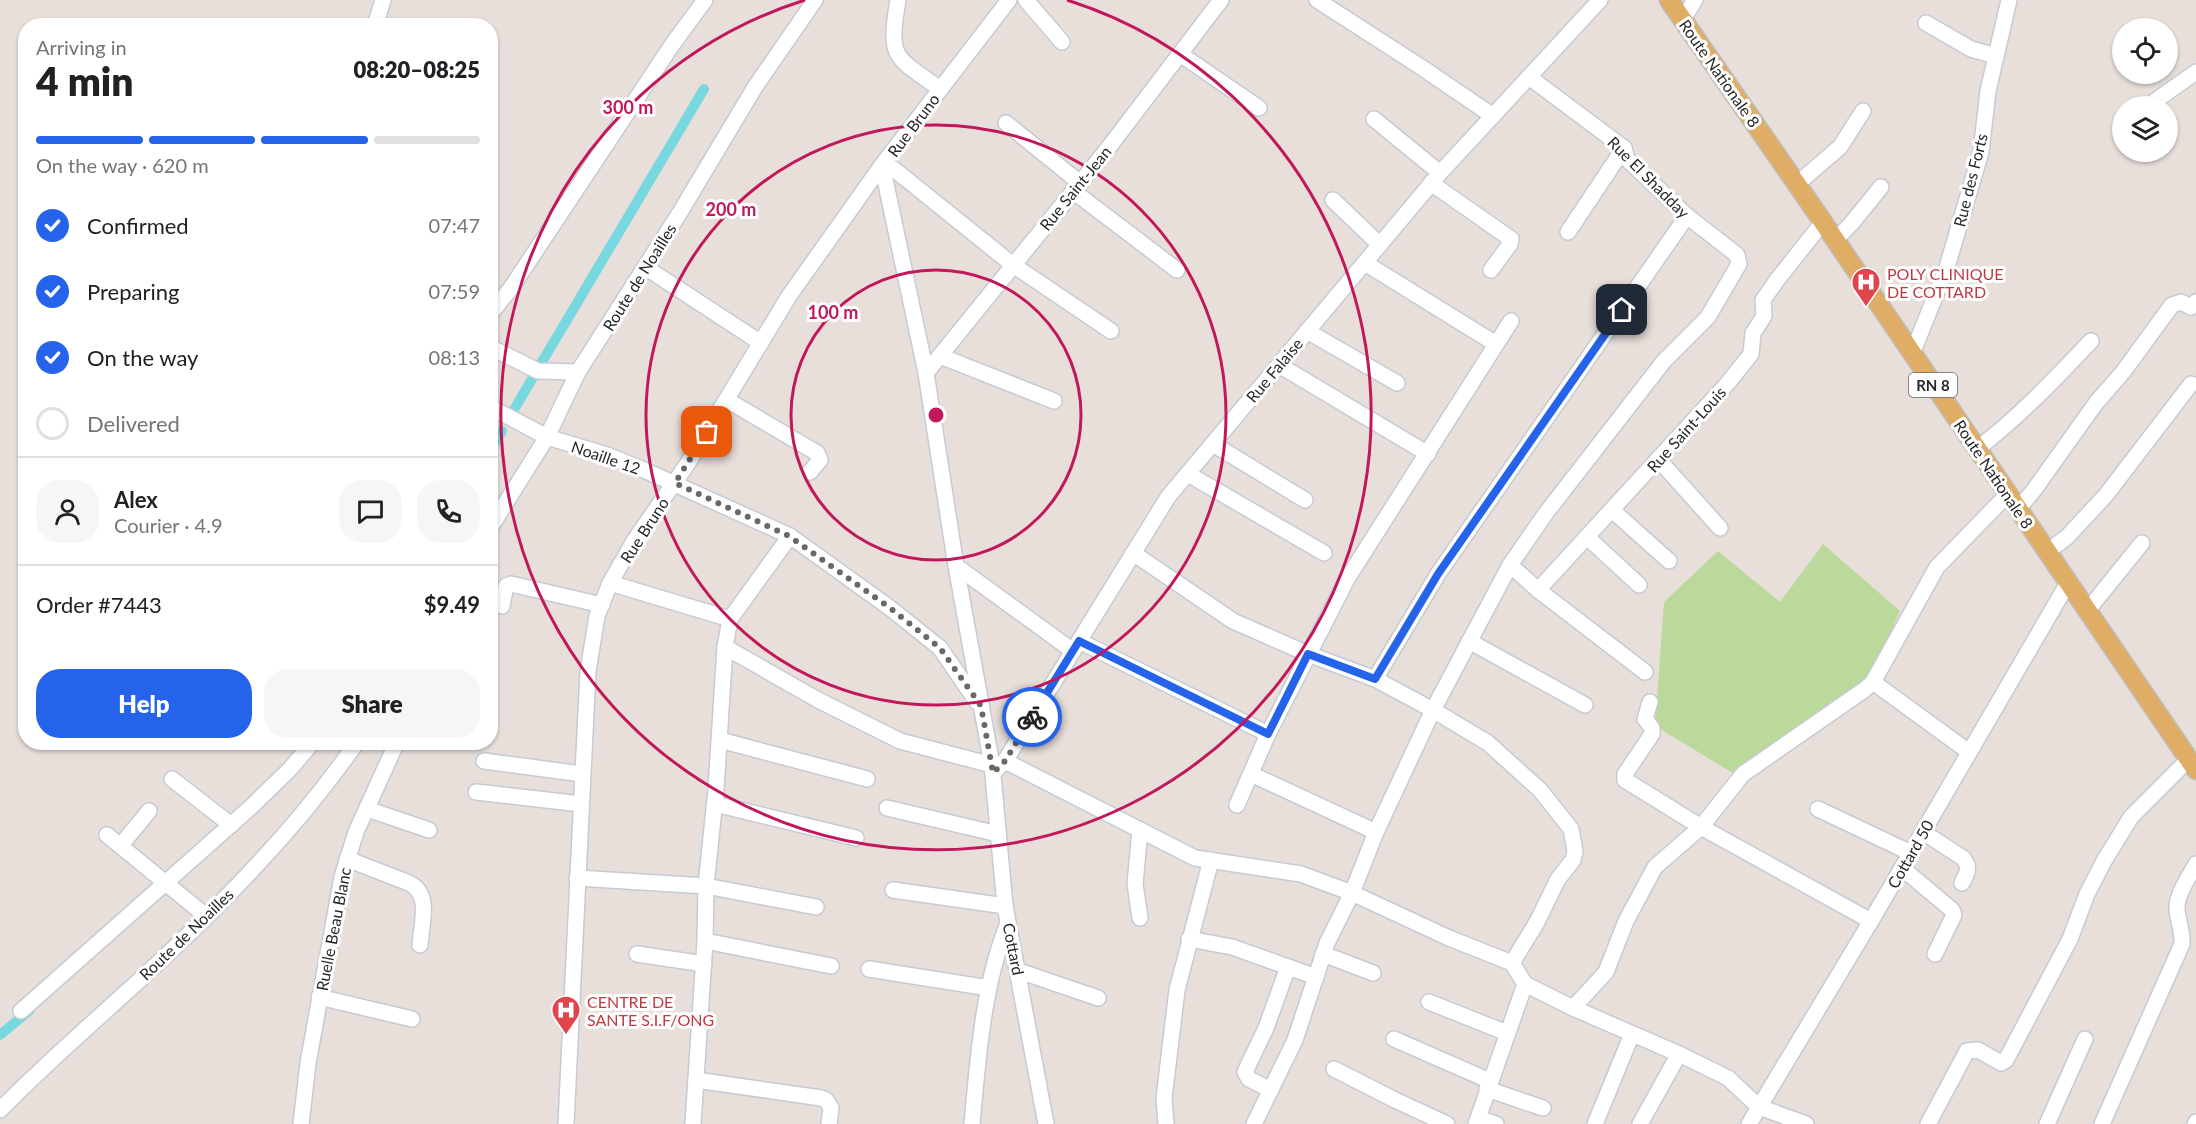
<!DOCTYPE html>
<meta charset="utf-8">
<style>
body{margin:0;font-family:Lato,sans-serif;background:#f6f6f6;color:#202124;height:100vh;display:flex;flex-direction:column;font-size:22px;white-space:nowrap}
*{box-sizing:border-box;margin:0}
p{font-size:20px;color:#757577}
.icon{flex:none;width:33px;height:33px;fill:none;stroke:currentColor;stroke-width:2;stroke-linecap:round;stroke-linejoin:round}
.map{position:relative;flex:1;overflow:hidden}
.details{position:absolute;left:18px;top:18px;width:480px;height:732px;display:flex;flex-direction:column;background:#fff;border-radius:24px;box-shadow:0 2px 4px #0004}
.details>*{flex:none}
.tools{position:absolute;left:2112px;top:18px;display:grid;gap:12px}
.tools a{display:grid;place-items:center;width:66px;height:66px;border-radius:50%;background:#fff;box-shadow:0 2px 4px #0004;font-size:30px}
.pin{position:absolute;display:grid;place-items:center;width:51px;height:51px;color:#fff;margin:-26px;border-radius:12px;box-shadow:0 3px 9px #0006}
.courier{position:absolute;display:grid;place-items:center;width:60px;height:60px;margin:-30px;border:4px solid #2563eb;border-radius:50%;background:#fff;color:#222;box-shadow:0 2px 8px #0007}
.overview em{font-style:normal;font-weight:800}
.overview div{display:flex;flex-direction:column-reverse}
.overview{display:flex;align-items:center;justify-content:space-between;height:102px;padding:0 18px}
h1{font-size:39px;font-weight:800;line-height:45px}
.bar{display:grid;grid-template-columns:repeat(4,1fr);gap:9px 6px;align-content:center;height:72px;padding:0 18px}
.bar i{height:8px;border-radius:4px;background:#e0e0e0}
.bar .current{background:#2563eb}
.bar p{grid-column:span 4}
.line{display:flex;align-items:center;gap:15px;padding:0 18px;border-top:2px solid #e0e0e0}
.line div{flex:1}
.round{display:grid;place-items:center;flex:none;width:63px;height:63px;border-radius:24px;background:#f6f6f6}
ol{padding:0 18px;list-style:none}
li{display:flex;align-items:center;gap:18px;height:66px}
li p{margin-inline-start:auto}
li .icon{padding:6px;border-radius:50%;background:#2563eb;color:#fff;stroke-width:4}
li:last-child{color:#757577}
li i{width:33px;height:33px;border:3px solid #e0e0e0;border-radius:50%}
.button{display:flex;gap:12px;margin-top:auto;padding:12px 18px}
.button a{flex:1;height:69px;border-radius:24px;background:#2563eb;color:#fff;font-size:24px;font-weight:800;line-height:69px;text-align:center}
.button a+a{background:#f6f6f6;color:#202124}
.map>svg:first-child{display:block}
.green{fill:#bcd99c}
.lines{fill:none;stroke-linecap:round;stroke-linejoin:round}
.canal{stroke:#77d8e0;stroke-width:10}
.minor-casing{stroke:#c5cbd4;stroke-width:18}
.major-casing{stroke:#bebebe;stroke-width:21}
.minor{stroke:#fff;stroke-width:15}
.major{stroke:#e0ad67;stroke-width:18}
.done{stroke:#6b6766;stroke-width:6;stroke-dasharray:0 10.8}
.route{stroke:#2563eb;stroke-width:8}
.ring{fill:none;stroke:#c2185b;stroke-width:3}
.labels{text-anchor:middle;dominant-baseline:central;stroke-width:6;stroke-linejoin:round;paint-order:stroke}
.shield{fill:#fff;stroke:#686868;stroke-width:1.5}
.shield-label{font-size:15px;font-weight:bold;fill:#272727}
.street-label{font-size:16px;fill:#272727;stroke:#fff}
.health-label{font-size:16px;fill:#be3a42;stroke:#fff;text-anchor:start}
.centre{fill:#c2185b;stroke:#fff;stroke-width:3}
.ring-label{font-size:18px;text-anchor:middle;font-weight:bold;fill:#c2185b;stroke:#fff;stroke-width:6;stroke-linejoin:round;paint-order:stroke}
</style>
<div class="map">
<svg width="2196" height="1124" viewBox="0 0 2196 1124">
<rect width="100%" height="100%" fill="#e8dfda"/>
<polygon class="green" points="1823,544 1900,611 1872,675 1736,775 1655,726 1664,602 1718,551 1780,602"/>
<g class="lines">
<g class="canal">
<polyline points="539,367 704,89"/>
<polyline points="515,408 532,379"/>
<polyline points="490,451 502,431"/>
<polyline points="0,1035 30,1010"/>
</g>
<g class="minor-casing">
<g id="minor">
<path d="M 898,0 C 888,59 894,56 940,89"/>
<polyline points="1026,0 1062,42"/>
<polyline points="1317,0 1421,67 1493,116"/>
<polyline points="1683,19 1695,0"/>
<polyline points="1926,23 1971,49 1996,56"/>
<polyline points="375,26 383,0"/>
<polyline points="1180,54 1259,108"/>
<polyline points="2148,106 2196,72"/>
<polyline points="1374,119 1440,173"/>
<polyline points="1006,123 1080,183"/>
<polyline points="885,162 1013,265 1111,331"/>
<polyline points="882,165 926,373 956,566 992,765 1005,906 1046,1124"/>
<polyline points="1431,183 1511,239 1510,244 1491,270"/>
<polyline points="1797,184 1840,147 1863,111"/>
<polyline points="1073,191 1177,270"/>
<polyline points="1333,200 1380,245"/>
<polyline points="1568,232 1624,148"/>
<polyline points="1835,240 1851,224 1881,187"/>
<polyline points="1365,263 1496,344"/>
<polyline points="645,267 761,343"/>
<polyline points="490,314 511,288 672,45 705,0"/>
<polyline points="1307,331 1397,383"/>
<polyline points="490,347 538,371 578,372"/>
<polyline points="1912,354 1947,267 1981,152 1988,91 2009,0"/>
<polyline points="940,356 1054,401"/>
<polyline points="1279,365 1428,454"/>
<polyline points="926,373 1106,151 1221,0"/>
<polyline points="727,400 817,453 820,460 810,472"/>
<polyline points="490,407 547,437 607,455 644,470 790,536 890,608 940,648 977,702"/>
<polyline points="1213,444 1305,500"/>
<path d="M 1977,449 C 2019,417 2055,379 2091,341"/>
<polyline points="1658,459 1720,528"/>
<polyline points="1188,474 1324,553"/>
<polyline points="2018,509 2034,490 2096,403 2123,372 2172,305 2181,302 2191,307 2196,302"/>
<polyline points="1612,510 1669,561"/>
<polyline points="490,528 547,437 578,372 679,214 755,87 815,0"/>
<polyline points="1587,537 1639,585"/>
<polyline points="2047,552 2067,537 2106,495 2191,384"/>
<polyline points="1133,553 1233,621 1308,654 1375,679"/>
<polyline points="1510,565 1538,590 1727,384 1751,354 1753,333 1764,316 1763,300 1777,280 1823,222"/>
<polyline points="956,566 1073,651"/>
<polyline points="610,583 730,619"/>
<polyline points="1538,590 1645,672"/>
<polyline points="502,606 506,586 511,584 602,605"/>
<polyline points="2087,611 2142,543"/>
<polyline points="1079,641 1268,734 1237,805"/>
<polyline points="1469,641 1585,705"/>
<polyline points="725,647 818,700 900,741 992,765"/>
<polyline points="1873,682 1969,752"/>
<polyline points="1650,702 1645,719 1652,728 1652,734 1625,774 1625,780 1701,827 1871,921"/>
<polyline points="1268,734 1347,579 1511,321"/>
<polyline points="720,740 867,779"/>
<polyline points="484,761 582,774"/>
<polyline points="1005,761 1195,858 1301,874 1352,893 1449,938 1512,963 1525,984 1573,1008 1679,1054 1728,1078 1759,1107 1806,1124"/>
<polyline points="993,773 1005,761 1168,497 1440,173 1600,0"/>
<polyline points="1251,774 1376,832"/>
<polyline points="172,779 231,825"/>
<polyline points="476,792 581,804"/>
<polyline points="715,804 856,838"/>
<polyline points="887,808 998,834"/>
<polyline points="367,809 429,830"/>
<polyline points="1818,809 1911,853"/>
<polyline points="1140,830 1135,884 1140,918"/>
<path d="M 1923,832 L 1963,858 C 1971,868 1967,873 1962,883"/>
<polyline points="107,835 206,916"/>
<polyline points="121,845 149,811"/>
<path d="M 347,859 L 409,883 C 432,894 421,925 420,945"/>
<polyline points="1902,868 1952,910 1954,915 1935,954"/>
<polyline points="577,878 706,886 816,907"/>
<polyline points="893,890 1005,906"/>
<polyline points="1189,939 1232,947 1316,977"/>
<polyline points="705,941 831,966"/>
<polyline points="637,954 704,964"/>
<polyline points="1323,954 1373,973"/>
<polyline points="1512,963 1537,922 1558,879 1573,860 1575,851 1571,829 1540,790 1488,743 1433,710 1375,679 1438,574 1687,216"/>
<polyline points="869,969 989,988"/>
<polyline points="1019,971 1098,998"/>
<polyline points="319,997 412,1019"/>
<polyline points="1429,1002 1507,1033"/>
<polyline points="1573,1008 1606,972 1626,921 1655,867 1701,827 1743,774 1864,690 1873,682 1937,567 2008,494"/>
<polyline points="21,1011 252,806 290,769 313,742"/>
<polyline points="1394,1039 1490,1081"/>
<polyline points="1334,1069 1395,1100 1447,1124"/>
<polyline points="696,1080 821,1098 826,1100 831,1108 829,1124"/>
<polyline points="1487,1089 1543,1108"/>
<polyline points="1271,1090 1249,1079 1245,1072 1266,1028 1288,967"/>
<path d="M 0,1110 C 46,1063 95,1021 143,977 C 220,906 297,829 357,742"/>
<polyline points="1478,1118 1496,1124"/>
<polyline points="301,1124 308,1063 342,877 356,832 397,742"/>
<polyline points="566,1124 588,671 597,616 610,583 634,541 688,463 789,296 882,165 1009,0"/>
<polyline points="693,1124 705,941 706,886 716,789 725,647 730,619 790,536"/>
<path d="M 972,1124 C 978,1058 983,985 1008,923"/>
<polyline points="1166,1124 1164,1098 1177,990 1211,860"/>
<polyline points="1254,1124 1295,1040 1327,943 1352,893 1376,832 1433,710 1510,565 1546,513 1664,361 1708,317 1739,264 1737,255 1687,216 1627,159 1624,148 1529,77"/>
<polyline points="1476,1124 1525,984"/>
<polyline points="1595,1124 1632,1034"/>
<polyline points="1640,1124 1679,1054"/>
<polyline points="1749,1124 1871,921 2068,583"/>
<polyline points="1928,1124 1967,1051 1978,1050 2001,1063 2006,1060 2070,939 2087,894 2104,861 2131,817 2189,759"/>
<polyline points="2047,1124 2085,1039"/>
<path d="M 2102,1124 L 2182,944 C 2183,932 2178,921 2177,910 C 2176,895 2189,877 2196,864"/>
<polyline points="2195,1124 2196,1122"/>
</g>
</g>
<g class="major-casing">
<polyline id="major" points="1669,0 1823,222 2196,770"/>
</g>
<use href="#minor" class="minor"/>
<use href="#major" class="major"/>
</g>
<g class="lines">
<polyline class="done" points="707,432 675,483 789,536 890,608 940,648 981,706 993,773 1005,761 1032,717"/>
<polyline class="route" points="1032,717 1079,641 1268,734 1308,654 1375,679 1438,574 1622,310"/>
</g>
<g class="ring">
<circle cx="936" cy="415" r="145"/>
<circle cx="936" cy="415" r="290"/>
<path d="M1067 0A435 435 0 1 1 805 0"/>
</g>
<defs>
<g id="hospital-pin" transform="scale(1.5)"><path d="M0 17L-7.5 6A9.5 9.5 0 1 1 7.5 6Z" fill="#e0444e" stroke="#fff"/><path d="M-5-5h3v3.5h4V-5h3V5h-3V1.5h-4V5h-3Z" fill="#fff"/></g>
</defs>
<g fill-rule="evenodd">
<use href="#hospital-pin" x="1866" y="282"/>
<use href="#hospital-pin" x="566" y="1010"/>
</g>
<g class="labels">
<rect class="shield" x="1909" y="373" width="48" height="24" rx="4.5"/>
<g class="shield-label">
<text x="1933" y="385">RN 8</text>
</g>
<g class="street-label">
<text transform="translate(1720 73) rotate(55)">Route Nationale 8</text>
<text transform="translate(913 125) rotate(-53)">Rue Bruno</text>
<text transform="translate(1649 177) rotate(45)">Rue El Shadday</text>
<text transform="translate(1970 180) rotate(-76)">Rue des Forts</text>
<text transform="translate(1075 188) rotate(-51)">Rue Saint-Jean</text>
<text transform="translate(639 277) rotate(-58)">Route de Noailles</text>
<text transform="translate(1274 370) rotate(-50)">Rue Falaise</text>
<text transform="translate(1686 429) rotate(-48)">Rue Saint-Louis</text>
<text transform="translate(606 457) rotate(19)">Noaille 12</text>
<text transform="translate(1994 474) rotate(56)">Route Nationale 8</text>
<text transform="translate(644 530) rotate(-57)">Rue Bruno</text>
<text transform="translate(1910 854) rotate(-60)">Cottard 50</text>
<text transform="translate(333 929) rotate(-79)">Ruelle Beau Blanc</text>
<text transform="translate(186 934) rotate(-44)">Route de Noailles</text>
<text transform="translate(1014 949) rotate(79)">Cottard</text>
</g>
<g class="health-label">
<text x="1887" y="273">POLY CLINIQUE<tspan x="1887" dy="18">DE COTTARD</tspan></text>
<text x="587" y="1001">CENTRE DE<tspan x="587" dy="18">SANTE S.I.F/ONG</tspan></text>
</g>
</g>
<circle cx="936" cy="415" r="9" class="centre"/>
<g class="ring-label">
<text x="628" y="114">300 m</text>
<text x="731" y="216">200 m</text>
<text x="833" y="319">100 m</text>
</g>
</svg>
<div class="tools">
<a><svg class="icon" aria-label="locate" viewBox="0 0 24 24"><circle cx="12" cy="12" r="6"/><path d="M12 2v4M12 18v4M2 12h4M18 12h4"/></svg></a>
<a><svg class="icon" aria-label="layers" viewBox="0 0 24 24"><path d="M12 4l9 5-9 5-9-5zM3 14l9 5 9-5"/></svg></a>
</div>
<div class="pin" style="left:707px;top:432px;background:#ea580c"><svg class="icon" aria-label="bag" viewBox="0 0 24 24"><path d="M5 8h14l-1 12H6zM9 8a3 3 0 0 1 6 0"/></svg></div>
<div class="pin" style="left:1622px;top:310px;background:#1f2937"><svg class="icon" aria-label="home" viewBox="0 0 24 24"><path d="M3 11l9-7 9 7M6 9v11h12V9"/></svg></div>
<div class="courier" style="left:1032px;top:717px"><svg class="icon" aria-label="bike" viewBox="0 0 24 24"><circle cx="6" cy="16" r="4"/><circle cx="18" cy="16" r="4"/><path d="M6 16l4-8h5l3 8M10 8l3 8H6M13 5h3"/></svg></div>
<section class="details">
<div class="overview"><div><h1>4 min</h1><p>Arriving in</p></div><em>08:20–08:25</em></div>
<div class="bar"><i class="current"></i><i class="current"></i><i class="current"></i><i></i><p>On the way · 620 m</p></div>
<ol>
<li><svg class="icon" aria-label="check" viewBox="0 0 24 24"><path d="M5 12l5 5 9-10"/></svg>Confirmed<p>07:47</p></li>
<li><svg class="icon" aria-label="check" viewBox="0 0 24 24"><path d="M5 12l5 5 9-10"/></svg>Preparing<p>07:59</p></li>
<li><svg class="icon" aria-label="check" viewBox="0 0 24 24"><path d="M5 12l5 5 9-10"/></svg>On the way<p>08:13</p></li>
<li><i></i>Delivered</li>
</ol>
<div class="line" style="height:108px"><a class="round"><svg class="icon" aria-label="person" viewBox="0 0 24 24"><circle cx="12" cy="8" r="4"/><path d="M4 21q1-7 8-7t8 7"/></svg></a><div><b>Alex</b><p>Courier · 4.9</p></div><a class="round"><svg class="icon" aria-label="chat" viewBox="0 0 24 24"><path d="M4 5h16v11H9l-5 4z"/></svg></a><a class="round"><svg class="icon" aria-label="phone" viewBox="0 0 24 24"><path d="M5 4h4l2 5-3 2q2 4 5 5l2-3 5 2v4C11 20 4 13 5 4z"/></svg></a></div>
<div class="line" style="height:78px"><div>Order #7443</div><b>$9.49</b></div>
<div class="button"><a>Help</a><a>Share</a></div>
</section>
</div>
